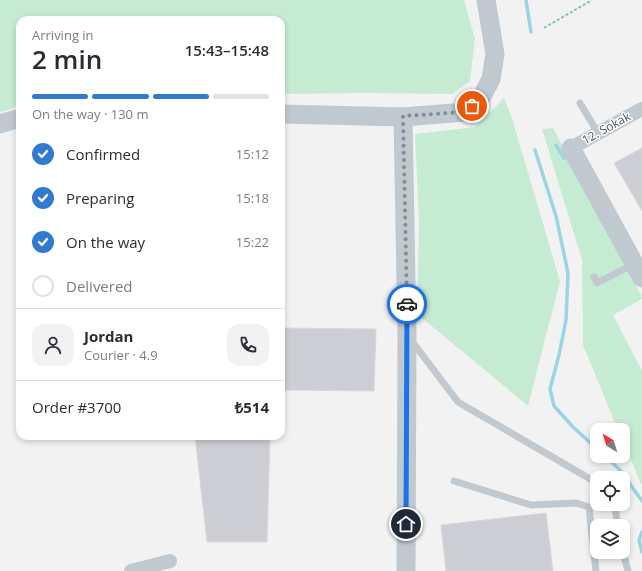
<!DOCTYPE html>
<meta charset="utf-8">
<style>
body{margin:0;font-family:"Open Sans",sans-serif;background:#f2f2f3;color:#2b2b33;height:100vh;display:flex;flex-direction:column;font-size:15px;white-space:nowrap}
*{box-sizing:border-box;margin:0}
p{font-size:13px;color:#7c7c81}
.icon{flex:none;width:22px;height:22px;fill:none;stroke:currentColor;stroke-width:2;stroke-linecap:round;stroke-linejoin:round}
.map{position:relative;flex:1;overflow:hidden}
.drawer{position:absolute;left:16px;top:16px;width:269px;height:424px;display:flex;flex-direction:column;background:#fff;border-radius:12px;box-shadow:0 2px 6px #0003}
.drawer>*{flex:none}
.needle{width:26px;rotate:322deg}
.controls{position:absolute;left:590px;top:423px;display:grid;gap:8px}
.controls a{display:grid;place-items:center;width:40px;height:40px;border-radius:8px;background:#fff;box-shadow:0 2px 6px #0003;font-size:20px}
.pin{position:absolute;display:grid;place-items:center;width:34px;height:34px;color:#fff;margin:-17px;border:2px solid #fff;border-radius:50%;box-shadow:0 1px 4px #0007}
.courier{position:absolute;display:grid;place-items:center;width:40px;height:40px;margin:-20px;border:3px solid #1a73e8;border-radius:50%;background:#fff;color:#222;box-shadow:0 1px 5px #0007}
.headline em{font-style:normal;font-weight:600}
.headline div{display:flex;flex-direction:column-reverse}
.headline{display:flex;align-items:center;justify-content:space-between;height:68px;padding:0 16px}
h1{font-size:26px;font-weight:600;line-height:30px}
.bar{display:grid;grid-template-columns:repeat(4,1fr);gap:6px 4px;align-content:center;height:48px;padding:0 16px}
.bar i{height:5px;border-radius:3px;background:#e1e1e2}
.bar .current{background:#307bcf}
.bar p{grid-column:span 4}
.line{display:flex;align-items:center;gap:10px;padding:0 16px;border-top:1px solid #e1e1e2}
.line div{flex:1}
.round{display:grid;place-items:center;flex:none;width:42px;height:42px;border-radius:12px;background:#f2f2f3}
ol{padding:0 16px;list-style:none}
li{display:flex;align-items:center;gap:12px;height:44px}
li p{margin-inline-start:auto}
li .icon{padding:4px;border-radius:50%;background:#307bcf;color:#fff;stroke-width:4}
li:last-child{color:#7c7c81}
li i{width:22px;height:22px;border:2px solid #e1e1e2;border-radius:50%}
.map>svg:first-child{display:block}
.green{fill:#c6ebd3}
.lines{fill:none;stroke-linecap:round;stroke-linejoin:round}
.stream{stroke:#99d5e2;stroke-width:3.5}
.building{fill:#ccced3;stroke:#d6d8dc}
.path{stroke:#82c5a2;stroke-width:2;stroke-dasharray:3 2;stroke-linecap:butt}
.lane{stroke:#c1c9ce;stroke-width:7}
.street{stroke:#c1c9ce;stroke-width:14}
.secondary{stroke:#c0c8d0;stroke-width:19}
.done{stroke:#868c91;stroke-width:4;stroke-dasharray:0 7.2}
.route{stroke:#1a73e8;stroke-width:5}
.labels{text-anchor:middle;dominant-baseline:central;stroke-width:3;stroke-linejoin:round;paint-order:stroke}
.street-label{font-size:12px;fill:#4b555d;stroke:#fff}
</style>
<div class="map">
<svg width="642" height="571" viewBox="0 0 642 571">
<rect width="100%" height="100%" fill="#f3f2f2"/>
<g class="green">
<polygon points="0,0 464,0 475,39 470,81 453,94 367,93 281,94 281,20 20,20 20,103 12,109 0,112"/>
<polygon points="504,98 512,118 560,281 528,406 417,314 419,224 415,134 475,127"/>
<polygon points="553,128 642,297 642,299 613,315 642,371 642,486 623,441 623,430 618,430 583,345 582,260 542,129"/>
</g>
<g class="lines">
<g class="stream">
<polyline points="526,0 531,32"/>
<polyline points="556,145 564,158"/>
<polyline points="535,150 556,216 568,273 566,320 559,355 550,389 554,406 573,427 597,449"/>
<polyline points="605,456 620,470 642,501"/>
<polyline points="642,532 639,540 642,552"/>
</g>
</g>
<g class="building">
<polygon points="642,148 642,211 614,163"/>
<polygon points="281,328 376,329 374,391 281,390"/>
<polygon points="195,436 270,436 267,542 207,542"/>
<polygon points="546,513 553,571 446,571 441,525"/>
</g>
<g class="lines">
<polyline class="path" points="544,28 592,0"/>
<g class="lane">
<polyline points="580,103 598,133"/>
<polyline points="594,277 597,283 634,264"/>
<polyline points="411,340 458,402 597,483"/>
<polyline points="454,481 531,505 576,503 589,507 596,571"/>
<polyline points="612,504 615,508 618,526"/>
<polyline points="623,552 628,571"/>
</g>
<g class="street">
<polyline points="571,148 642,109"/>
<polyline points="131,571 170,561"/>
</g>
<g class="secondary">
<polyline points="281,114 403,117 465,112 480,100 491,79 495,54 486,0"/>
<polyline points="403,117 407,335 406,571"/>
<polyline points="0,124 20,118"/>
<polyline points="571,148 642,278"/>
</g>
</g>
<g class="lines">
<polyline class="done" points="407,304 403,116 465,112 472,106"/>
<polyline class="route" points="406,524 407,304"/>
</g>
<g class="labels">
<g class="street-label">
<text transform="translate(606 128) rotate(-29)">12. Sokak</text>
</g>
</g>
</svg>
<div class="controls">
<a><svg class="needle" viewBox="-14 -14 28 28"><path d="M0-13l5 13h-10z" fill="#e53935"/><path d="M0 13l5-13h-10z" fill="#7c7c81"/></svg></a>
<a><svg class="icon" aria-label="locate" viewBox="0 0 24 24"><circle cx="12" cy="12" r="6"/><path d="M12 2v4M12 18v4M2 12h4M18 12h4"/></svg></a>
<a><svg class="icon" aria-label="layers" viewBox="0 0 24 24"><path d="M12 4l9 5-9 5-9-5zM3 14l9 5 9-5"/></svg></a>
</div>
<div class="pin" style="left:472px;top:106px;background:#ea580c"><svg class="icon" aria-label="bag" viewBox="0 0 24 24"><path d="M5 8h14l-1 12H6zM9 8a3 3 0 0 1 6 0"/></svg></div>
<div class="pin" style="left:406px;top:524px;background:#1f2937"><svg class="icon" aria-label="home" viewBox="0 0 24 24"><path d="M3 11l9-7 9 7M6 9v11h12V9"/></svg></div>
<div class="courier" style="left:407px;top:304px"><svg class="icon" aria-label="car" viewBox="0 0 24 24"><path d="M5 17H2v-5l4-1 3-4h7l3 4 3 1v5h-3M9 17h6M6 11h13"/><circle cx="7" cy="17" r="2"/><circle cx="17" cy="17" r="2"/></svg></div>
<section class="drawer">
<div class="headline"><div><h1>2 min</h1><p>Arriving in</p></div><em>15:43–15:48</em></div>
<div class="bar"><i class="current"></i><i class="current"></i><i class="current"></i><i></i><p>On the way · 130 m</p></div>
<ol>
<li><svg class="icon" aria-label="check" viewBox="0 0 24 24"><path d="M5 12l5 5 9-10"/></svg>Confirmed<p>15:12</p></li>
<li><svg class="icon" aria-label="check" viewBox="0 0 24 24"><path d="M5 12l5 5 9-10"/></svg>Preparing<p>15:18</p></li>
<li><svg class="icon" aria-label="check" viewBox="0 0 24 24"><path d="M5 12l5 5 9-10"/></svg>On the way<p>15:22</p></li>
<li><i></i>Delivered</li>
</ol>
<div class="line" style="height:72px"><a class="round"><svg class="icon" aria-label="person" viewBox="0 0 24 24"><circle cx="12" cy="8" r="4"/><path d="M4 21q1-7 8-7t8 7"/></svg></a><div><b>Jordan</b><p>Courier · 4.9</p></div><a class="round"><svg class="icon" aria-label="phone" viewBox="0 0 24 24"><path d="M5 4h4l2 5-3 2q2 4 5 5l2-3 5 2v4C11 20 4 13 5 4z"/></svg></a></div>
<div class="line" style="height:52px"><div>Order #3700</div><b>₺514</b></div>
</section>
</div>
